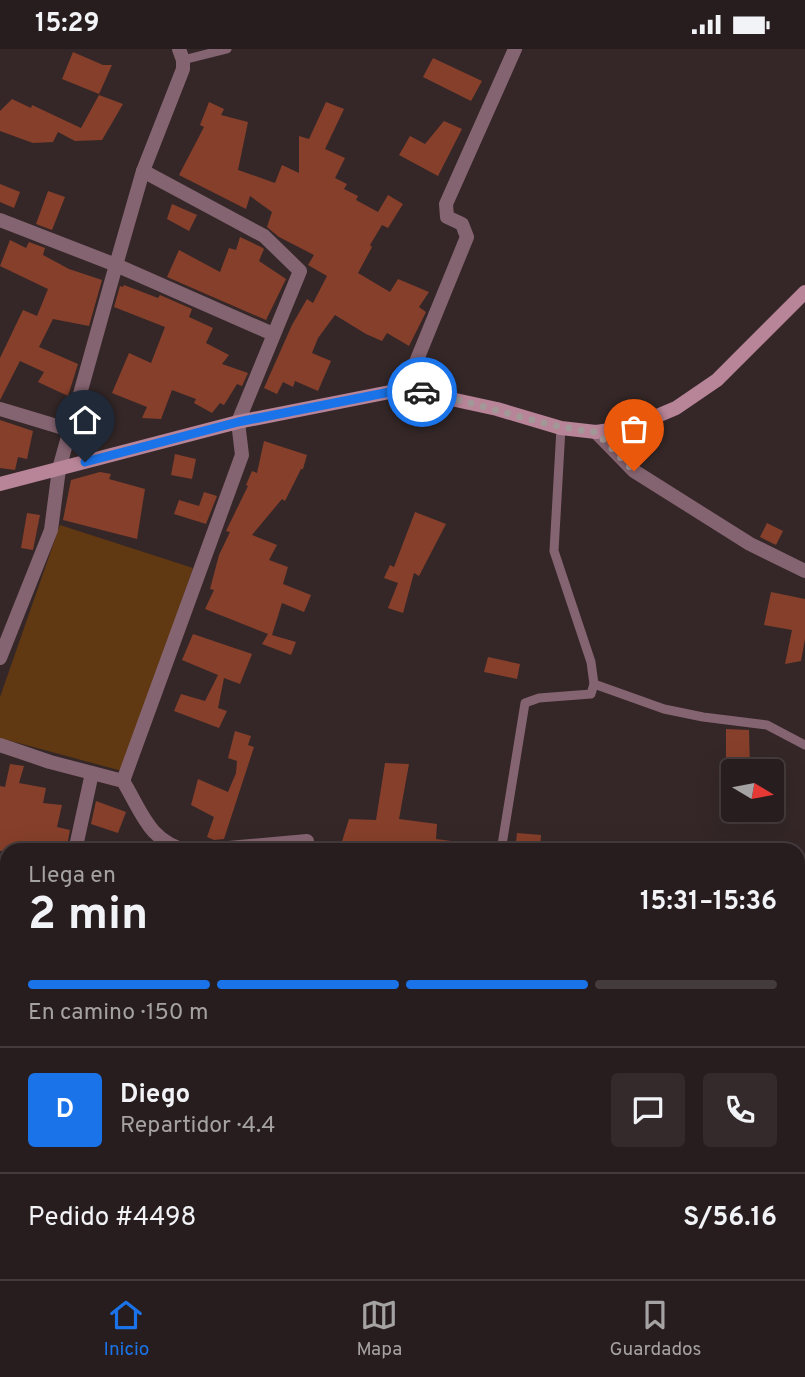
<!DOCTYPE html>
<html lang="es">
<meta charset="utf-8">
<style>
body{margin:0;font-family:Overpass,sans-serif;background:#342a2b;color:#f1f3f6;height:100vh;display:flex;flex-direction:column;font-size:26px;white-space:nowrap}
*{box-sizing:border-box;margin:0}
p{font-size:23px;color:#a5a2a4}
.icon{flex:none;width:38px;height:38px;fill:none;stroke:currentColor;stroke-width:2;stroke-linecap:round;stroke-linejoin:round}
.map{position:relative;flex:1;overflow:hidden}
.drawer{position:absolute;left:0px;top:794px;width:805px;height:436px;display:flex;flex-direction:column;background:#281d1e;border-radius:21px 21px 0 0;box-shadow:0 7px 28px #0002,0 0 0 2px #443b3c}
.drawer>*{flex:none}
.needle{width:46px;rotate:100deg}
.controls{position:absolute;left:721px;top:710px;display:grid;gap:14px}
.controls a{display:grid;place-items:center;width:63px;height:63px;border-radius:7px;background:#281d1e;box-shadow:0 7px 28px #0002,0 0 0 2px #443b3c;font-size:35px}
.pin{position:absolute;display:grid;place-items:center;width:60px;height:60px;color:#fff;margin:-72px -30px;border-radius:50% 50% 50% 0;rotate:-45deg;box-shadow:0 0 7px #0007}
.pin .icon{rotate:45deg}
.courier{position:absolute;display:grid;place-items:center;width:70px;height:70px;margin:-35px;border:5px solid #1a73e8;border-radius:50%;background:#fff;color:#222;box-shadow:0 2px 9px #0007}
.head em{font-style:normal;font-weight:700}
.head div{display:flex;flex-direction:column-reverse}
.head{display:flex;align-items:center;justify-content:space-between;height:119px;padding:0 28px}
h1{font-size:46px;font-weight:700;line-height:52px}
.bar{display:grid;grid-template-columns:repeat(4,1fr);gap:10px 7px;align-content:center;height:84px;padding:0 28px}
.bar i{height:9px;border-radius:5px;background:#443b3c}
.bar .active{background:#1a73e8}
.bar p{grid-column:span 4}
.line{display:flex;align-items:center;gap:18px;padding:0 28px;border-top:2px solid #443b3c}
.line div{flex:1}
.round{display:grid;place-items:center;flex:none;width:74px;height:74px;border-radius:7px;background:#342a2b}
.status{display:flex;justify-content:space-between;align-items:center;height:49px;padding:0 35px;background:#281d1e;direction:ltr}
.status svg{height:19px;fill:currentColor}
.tab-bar{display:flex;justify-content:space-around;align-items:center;height:98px;border-top:2px solid #443b3c;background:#281d1e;font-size:19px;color:#a5a2a4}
.tab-bar a{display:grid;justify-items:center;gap:4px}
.tab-bar .active{color:#1a73e8}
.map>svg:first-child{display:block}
.green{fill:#603812}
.water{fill:#350132;stroke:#684163;stroke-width:2}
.building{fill:#863f2a}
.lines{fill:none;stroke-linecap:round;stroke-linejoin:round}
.lane{stroke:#856471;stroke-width:9}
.street{stroke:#856471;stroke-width:14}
.secondary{stroke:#b88498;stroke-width:14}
.done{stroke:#a39898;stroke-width:7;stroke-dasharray:0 12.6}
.route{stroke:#1a73e8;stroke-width:9}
</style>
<div class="status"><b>15:29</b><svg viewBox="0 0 49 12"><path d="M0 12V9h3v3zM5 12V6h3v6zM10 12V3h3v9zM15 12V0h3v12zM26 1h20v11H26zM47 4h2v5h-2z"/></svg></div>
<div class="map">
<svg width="805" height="1230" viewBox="0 0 805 1230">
<rect width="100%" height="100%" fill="#352728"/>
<polygon class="green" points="60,476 193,519 122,722 0,689 0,648"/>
<g class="water">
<polygon points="7,982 7,1181 0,1181 0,984"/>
<polygon points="798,995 805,997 805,1230 616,1230 567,1223 798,1223"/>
</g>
<g class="building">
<polygon points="73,3 103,16 112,16 99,45 62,30"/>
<polygon points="433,9 482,32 471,52 423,28"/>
<polygon points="99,46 123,55 102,91 75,92 58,83 53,93 33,94 0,82 0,62 12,50 31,59 32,56 81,79"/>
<polygon points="209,53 224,60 221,66 248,73 238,121 275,134 282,116 299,124 299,87 309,90 326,53 344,60 325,100 345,109 335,129 347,135 344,140 358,147 356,151 378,163 388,146 403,155 388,179 382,176 370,196 372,198 358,224 390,243 398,230 429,243 419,258 426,263 409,297 387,284 382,292 366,285 335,266 318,289 312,304 331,312 318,342 295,332 293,338 283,333 277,345 264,339 292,276 307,250 313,254 327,227 308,216 314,206 279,188 267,178 272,163 250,147 246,160 179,126 204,78 200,76"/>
<polygon points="444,72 462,80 438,127 399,106 410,87 425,95"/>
<polygon points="0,135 20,143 14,159 0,153"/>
<polygon points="48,142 65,148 52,181 36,175"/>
<polygon points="172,155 197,166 189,182 167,170"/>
<polygon points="240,188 261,198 264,200 259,212 286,230 266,271 167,228 179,201 220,223 229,199 236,201"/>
<polygon points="10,191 26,199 29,193 45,199 43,206 69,220 102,231 89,277 53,270 39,298 78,315 68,347 38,333 44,323 20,312 0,351 0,309 23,261 37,267 48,240 0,217"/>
<polygon points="124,236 158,249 160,246 192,260 189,268 213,279 206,294 229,306 222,315 248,324 242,337 237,335 224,356 220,354 212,364 194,354 196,350 172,341 161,370 142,369 147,358 112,344 129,304 151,314 165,278 114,258 120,237 123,238"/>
<polygon points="0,371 33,382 27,410 18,408 15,421 0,419"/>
<polygon points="264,392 307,406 303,420 301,420 285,452 282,450 252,486 277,496 269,511 288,518 283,535 311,546 304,563 282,554 272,586 296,593 291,606 262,595 268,585 205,560 214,541 210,540 219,506 230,483 226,482 248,437 246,436 252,422 257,424"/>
<polygon points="175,405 196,410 192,430 171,426"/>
<polygon points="100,423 111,425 109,430 145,440 137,490 63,471 71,431"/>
<polygon points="204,443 217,447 206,475 174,465 179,451 199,457"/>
<polygon points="415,463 446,475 419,527 414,524 403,564 388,559 398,534 384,529 390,516 394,518"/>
<polygon points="27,464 40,466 33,501 21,499"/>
<polygon points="767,474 783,482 776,496 760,488"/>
<polygon points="771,543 805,550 805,590 801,612 785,615 792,581 764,576"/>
<polygon points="193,585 252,605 240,635 224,629 218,659 227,662 219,679 174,662 181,645 205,652 218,626 182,611"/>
<polygon points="488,608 520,615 517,630 484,623"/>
<polygon points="726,680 749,681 750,721 726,721"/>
<polygon points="235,682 251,687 248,696 254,698 224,790 214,791 207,788 214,768 191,756 198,730 228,743 236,724 237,712 228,709"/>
<polygon points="385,714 409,715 399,770 437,775 436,790 459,793 459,802 339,802 349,770 376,771"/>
<polygon points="10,715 24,717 19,734 46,739 43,754 62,756 57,778 70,781 66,802 0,802 0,737 5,738"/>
<polygon points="96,752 126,763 118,784 91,775"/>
<polygon points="517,784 541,786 540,802 515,802"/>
</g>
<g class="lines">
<g class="lane">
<polyline points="183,11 227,0"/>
<polyline points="594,635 664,660 703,668 767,676 805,696"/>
<polyline points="501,802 525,654 539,649 591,645 594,635 591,613 554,502 561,379"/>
</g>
<g class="street">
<polyline points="0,171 116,216 273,285"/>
<polyline points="405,340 467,188 462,175 447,168 446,155 515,0"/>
<polyline points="0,360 70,381"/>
<polyline points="596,383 634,422 750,495 805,522"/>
<polyline points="0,609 51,481 59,420 116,216 143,122 183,20 183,11 179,0"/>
<path d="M 0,696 L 50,713 L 123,732 C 142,763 148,792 188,802"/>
<polyline points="123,732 242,406 238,373 300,222 264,187 143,122"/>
<polyline points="75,802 92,724"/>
<polyline points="195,802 307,792"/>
</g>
<polyline class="secondary" points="0,435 238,373 405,340 497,360 561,379 596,383 631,378 676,359 717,331 805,243"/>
</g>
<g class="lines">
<path class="done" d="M 422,343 C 480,353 536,377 596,383 L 634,422"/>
<polyline class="route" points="85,413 238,373 405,340 422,343"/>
</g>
</svg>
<div class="controls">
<a><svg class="needle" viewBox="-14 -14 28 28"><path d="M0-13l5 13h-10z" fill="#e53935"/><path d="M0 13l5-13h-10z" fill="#a5a2a4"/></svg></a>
</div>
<div class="pin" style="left:634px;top:422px;background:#ea580c"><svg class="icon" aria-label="bag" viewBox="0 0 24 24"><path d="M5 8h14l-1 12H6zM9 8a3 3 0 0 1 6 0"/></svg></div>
<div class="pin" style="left:85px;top:413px;background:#1f2937"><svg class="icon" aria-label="home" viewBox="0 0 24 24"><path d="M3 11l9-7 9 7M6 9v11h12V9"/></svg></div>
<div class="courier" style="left:422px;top:343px"><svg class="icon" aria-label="car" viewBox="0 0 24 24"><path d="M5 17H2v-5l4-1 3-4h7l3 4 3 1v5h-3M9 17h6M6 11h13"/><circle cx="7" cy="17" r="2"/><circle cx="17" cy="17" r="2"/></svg></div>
<section class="drawer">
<div class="head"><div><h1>2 min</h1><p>Llega en</p></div><em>15:31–15:36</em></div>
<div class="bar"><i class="active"></i><i class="active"></i><i class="active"></i><i></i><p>En camino · 150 m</p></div>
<div class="line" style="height:126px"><b class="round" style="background:#1a73e8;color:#fff">D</b><div><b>Diego</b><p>Repartidor · 4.4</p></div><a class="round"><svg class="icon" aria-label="chat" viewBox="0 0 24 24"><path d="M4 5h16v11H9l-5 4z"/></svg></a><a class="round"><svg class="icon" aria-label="phone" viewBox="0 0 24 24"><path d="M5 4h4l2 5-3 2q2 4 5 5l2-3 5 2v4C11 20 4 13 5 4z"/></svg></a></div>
<div class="line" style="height:91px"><div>Pedido #4498</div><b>S/56.16</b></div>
</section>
</div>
<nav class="tab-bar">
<a class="active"><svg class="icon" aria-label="home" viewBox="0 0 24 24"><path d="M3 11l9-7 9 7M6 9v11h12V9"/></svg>Inicio</a>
<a><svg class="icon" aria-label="map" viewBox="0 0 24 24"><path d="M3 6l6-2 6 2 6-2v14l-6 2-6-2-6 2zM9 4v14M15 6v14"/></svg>Mapa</a>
<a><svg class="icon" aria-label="saved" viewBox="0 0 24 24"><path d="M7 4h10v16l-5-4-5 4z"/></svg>Guardados</a>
</nav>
